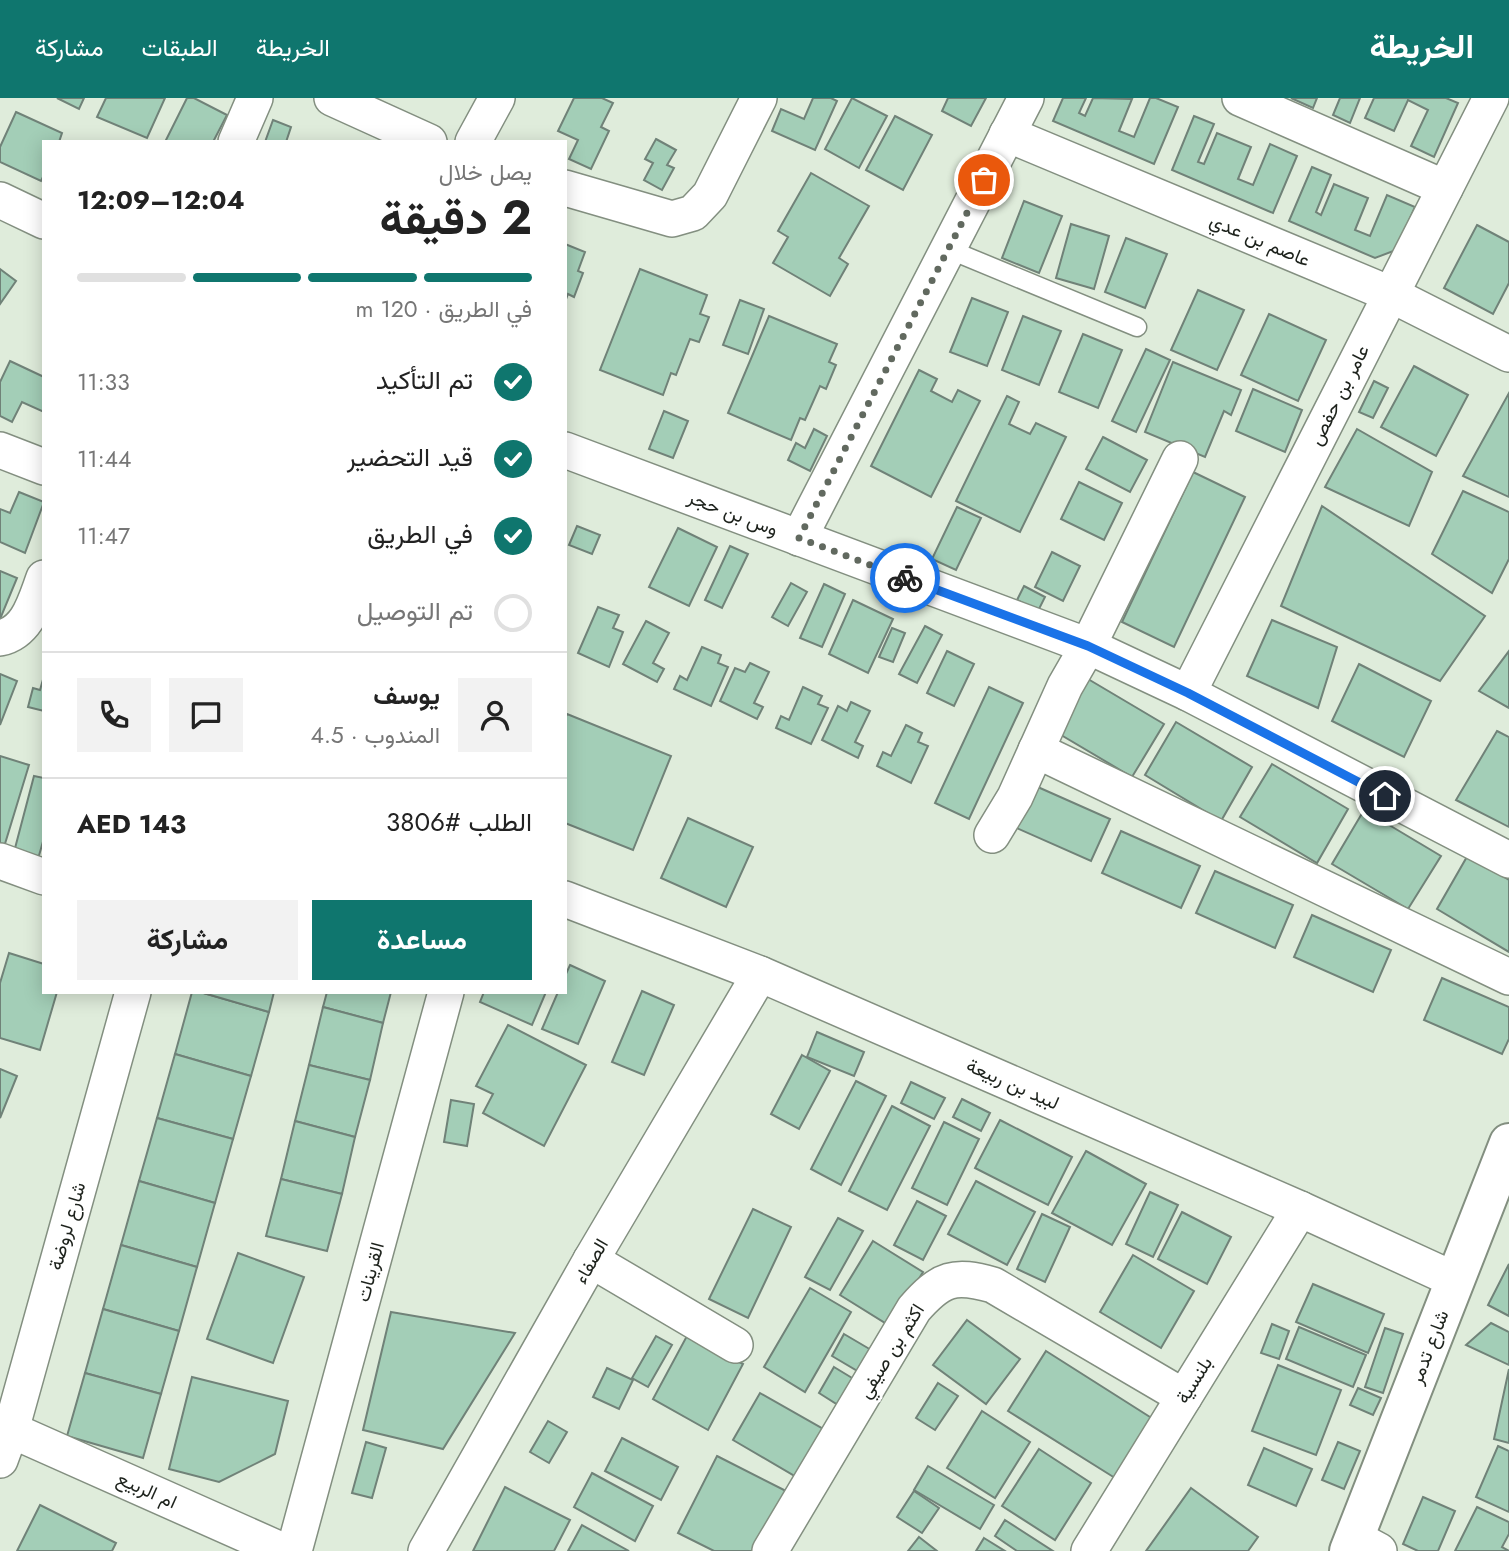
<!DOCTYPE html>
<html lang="ar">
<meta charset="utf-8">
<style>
body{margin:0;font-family:Jost,Vazirmatn,sans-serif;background:#f2f2f2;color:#222;direction:rtl;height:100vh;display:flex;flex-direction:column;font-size:26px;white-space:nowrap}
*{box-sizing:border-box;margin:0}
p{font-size:23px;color:#767676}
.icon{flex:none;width:38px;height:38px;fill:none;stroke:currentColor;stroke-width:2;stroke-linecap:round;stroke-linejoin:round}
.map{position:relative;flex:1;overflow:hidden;direction:ltr}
.drawer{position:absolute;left:42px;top:42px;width:525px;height:854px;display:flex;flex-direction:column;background:#fff;border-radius:0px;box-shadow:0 4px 18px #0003;direction:rtl}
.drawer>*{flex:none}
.pin{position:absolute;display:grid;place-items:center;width:60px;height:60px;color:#fff;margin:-30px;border:4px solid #fff;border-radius:50%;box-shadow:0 2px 7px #0007}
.courier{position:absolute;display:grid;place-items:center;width:70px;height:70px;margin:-35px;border:5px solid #1a73e8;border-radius:50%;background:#fff;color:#222;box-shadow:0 2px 9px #0007}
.headline em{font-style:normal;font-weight:700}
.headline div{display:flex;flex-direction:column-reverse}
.headline{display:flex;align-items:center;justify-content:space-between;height:119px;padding:0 35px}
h1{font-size:46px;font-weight:700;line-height:52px}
.bar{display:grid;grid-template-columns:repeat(4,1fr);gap:10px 7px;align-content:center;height:84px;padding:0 35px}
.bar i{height:9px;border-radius:5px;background:#e0e0e0}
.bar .current{background:#0f766e}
.bar p{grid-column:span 4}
.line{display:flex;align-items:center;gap:18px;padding:0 35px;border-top:2px solid #e0e0e0}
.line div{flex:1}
.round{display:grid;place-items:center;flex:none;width:74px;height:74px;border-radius:0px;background:#f2f2f2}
ol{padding:0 35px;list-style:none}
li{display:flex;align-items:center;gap:21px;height:77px}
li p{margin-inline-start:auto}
li .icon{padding:7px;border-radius:50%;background:#0f766e;color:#fff;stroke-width:4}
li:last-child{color:#767676}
li i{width:38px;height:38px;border:4px solid #e0e0e0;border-radius:50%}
.cta{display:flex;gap:14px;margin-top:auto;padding:14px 35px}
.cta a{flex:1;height:80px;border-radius:0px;background:#0f766e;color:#fff;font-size:28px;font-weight:700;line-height:80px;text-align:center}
.cta a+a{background:#f2f2f2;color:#222}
header{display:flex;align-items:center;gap:42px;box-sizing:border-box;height:98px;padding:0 35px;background:#0f766e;color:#fff}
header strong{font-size:33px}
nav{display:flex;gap:38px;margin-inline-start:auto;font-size:24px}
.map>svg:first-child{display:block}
.building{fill:#a3ceb7;stroke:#708278;stroke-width:2}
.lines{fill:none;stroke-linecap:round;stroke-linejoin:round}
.lane-casing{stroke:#838f80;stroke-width:21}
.street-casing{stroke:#838f80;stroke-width:38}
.secondary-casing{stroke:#838f80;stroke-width:42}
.lane{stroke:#fff;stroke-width:18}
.street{stroke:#fff;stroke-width:35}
.secondary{stroke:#fff;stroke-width:38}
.done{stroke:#61695f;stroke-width:7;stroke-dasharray:0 12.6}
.route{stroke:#1a73e8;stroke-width:9}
.labels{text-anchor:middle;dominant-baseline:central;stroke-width:5;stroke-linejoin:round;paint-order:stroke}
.street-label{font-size:19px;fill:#1d221c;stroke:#fff}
</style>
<header>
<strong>الخريطة</strong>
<nav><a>الخريطة</a><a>الطبقات</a><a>مشاركة</a></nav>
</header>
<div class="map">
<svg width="1509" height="1453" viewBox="0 0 1509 1453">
<rect width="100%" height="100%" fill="#dfecdb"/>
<g class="building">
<polygon points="57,0 84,0 79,11"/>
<polygon points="106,0 165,0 147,40 97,19"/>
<polygon points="187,0 194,0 227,17 213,44 165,44"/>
<polygon points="574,0 602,0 613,5 601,29 609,33 591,71 569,61 578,42 558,33"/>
<polygon points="813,0 831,0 837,3 815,52 772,33 781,11 804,21"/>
<polygon points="852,0 887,18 859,70 825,51"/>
<polygon points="948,0 986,0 971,28 942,13"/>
<polygon points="1063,0 1086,0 1079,15 1085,18 1093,0 1132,1 1119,33 1134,39 1150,0 1156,0 1178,9 1154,66 1053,23"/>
<polygon points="1291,0 1317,0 1313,10"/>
<polygon points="1340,0 1360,0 1350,25 1333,17"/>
<polygon points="1374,0 1446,0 1458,5 1434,59 1411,48 1428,12 1408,2 1394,33 1365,20"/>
<polygon points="16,14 62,35 59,44 44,44 44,77 41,83 0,64 0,49"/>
<polygon points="895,18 932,37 903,92 866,72"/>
<polygon points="1194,18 1214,26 1198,64 1204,66 1217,35 1251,49 1238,81 1253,87 1270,46 1297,58 1273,115 1172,72"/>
<polygon points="273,22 291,29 286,44 265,44"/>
<polygon points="656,41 676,52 667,67 674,70 662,92 644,82 653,65 645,61"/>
<polygon points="1312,69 1331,77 1316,114 1321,117 1334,86 1368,100 1355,132 1370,138 1387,97 1415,109 1396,152 1375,160 1289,123"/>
<polygon points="811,75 869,108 839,160 848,166 830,198 773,165 788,139 778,133"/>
<polygon points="1024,103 1062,118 1039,175 1002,160"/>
<polygon points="1071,126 1109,138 1094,191 1056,180"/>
<polygon points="1477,127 1509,144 1509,185 1493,216 1444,190"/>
<polygon points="1126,140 1167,156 1145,210 1105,194"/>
<polygon points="565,146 585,154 578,173 583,175 574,199 568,196 565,204"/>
<polygon points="0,171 16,183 0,206"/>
<polygon points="640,171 707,197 700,216 709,219 699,244 690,241 676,277 671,275 663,297 600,272"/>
<polygon points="1198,192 1244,212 1217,272 1171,252"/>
<polygon points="972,200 1008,214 987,268 950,254"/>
<polygon points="740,202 764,211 748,256 723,247"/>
<polygon points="1269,216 1326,242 1298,303 1241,277"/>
<polygon points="769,218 837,246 829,264 836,267 826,291 820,288 805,322 800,320 791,342 728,315"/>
<polygon points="1023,218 1061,233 1039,287 1002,272"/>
<polygon points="1083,236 1122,252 1098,310 1059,294"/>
<polygon points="1146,251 1170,262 1136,334 1112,323"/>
<polygon points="10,263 44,279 44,314 22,304 12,324 0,318 0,284"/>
<polygon points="1173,264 1241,292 1231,317 1224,313 1205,359 1145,334"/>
<polygon points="1414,268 1468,297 1436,358 1381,329"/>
<polygon points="919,272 937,281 931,293 952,304 958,292 980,303 931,399 871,368"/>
<polygon points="1374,283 1388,290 1373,320 1359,314"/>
<polygon points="1253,291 1302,312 1285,354 1236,333"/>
<polygon points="1509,295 1509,399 1463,378"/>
<polygon points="1007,298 1019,304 1009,326 1030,336 1036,325 1066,339 1020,434 956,403"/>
<polygon points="664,313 688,323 673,360 649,351"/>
<polygon points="814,331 827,338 810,373 788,362 796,345 805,350"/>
<polygon points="1357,331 1432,374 1409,428 1325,389"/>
<polygon points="1103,339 1147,362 1130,394 1086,371"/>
<polygon points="1193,374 1245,399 1174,549 1122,524"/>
<polygon points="1079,384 1122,405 1104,442 1061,421"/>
<polygon points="1463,393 1509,414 1509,461 1492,495 1432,456"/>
<polygon points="19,394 44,404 25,455 0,444 0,411 10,415"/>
<polygon points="1322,408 1485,518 1440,583 1281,508"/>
<polygon points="957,409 981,420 956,472 932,461"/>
<polygon points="577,428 600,437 592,456 569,447"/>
<polygon points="678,430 717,449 689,508 649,489"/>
<polygon points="730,448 748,456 722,510 705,502"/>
<polygon points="1052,454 1080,468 1063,503 1035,489"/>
<polygon points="0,473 17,480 0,521"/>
<polygon points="791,485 807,494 788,528 772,519"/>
<polygon points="824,486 845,496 822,549 800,540"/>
<polygon points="1024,488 1045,499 1038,513 1017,502"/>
<polygon points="853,502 893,521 868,575 829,556"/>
<polygon points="598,509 619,517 613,530 623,534 609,569 578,555"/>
<polygon points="1272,522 1337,549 1318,610 1247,578"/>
<polygon points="646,523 669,535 653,565 664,571 657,584 623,566"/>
<polygon points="925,528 942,537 917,585 899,576"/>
<polygon points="892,530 905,535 893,564 879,559"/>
<polygon points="702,549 721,557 718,565 728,569 711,608 674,591 680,578 687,582"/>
<polygon points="947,553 974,566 954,608 927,595"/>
<polygon points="1509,553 1509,610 1479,593"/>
<polygon points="750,565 769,574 754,605 763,609 757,621 720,603 735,570 745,574"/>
<polygon points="1359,566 1431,603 1404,659 1332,623"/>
<polygon points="0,576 17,583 0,627"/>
<polygon points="44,578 44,613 28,609 33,590 40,592"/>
<polygon points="1088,581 1164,626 1132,679 1056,634"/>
<polygon points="803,589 822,598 818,606 828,610 811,646 776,630 781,618 789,622"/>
<polygon points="989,589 1023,605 969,721 935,705"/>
<polygon points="851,604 870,613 855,644 863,648 858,660 822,642 838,608 847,613"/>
<polygon points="567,616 671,658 633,752 565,725 565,621"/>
<polygon points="1176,624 1252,669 1221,723 1145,677"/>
<polygon points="906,627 922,635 918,644 928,648 911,685 877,668 883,654 891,658"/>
<polygon points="1497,633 1509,639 1509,729 1456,702"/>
<polygon points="0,658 29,667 4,749 0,748"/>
<polygon points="1272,666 1348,711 1317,765 1240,719"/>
<polygon points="34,678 44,680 44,740 38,761 14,754"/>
<polygon points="1031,686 1110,721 1091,763 1012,728"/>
<polygon points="1364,712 1441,758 1408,811 1332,766"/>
<polygon points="688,720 753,749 726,809 661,780"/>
<polygon points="1121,733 1200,768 1181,810 1102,775"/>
<polygon points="1468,757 1509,782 1509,854 1437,811"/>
<polygon points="1215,773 1293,807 1275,850 1196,815"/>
<polygon points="1312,817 1391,852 1373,894 1294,859"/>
<polygon points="9,855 44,866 44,894 57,894 40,952 0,940 0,885"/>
<polygon points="570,867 605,883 578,946 542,931 558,894 565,894 565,878"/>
<polygon points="1442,880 1509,909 1509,941 1502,956 1424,922"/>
<polygon points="642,893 674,907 644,977 612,964"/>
<polygon points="192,894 200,894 269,914 251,978 175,956"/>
<polygon points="200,894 274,894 269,914"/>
<polygon points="327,894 391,894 383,925 323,909"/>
<polygon points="484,894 546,894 532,927 480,904"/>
<polygon points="323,909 383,925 370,982 309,967"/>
<polygon points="508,927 586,967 544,1048 483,1015 493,996 476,988"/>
<polygon points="817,934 864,954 854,978 807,959"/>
<polygon points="175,956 251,978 233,1041 157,1020"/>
<polygon points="802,957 830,973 799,1031 771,1016"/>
<polygon points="309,967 370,982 355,1039 295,1023"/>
<polygon points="0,971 17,978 0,1020"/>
<polygon points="856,983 886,998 841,1087 811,1071"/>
<polygon points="911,984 945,1000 934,1021 901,1005"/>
<polygon points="962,1001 990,1015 981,1033 953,1019"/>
<polygon points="451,1002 474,1006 467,1048 444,1044"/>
<polygon points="892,1008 930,1028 887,1112 849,1093"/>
<polygon points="157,1020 233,1041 215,1105 139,1083"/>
<polygon points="1000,1022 1072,1059 1048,1107 975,1070"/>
<polygon points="295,1023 355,1039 342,1096 281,1081"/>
<polygon points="944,1024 979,1041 947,1107 912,1090"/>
<polygon points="1086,1053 1146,1086 1112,1147 1052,1115"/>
<polygon points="281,1081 342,1096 327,1153 266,1138"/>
<polygon points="139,1083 215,1105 197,1169 121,1147"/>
<polygon points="976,1083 1035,1114 1007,1167 948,1136"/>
<polygon points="1150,1094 1178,1107 1153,1159 1126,1146"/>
<polygon points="917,1103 946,1118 923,1162 894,1147"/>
<polygon points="753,1111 791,1129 748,1220 709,1201"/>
<polygon points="1182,1114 1231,1139 1207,1186 1158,1161"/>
<polygon points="1042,1116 1070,1129 1045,1184 1017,1171"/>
<polygon points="838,1120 863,1133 830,1192 805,1179"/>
<polygon points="873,1143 923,1174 890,1228 840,1197"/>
<polygon points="121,1147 197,1169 179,1233 103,1211"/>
<polygon points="238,1155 304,1179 273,1265 207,1241"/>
<polygon points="1133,1157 1194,1193 1161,1250 1100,1214"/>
<polygon points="1509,1166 1509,1218 1488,1207"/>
<polygon points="1313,1186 1384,1216 1368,1255 1296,1224"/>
<polygon points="810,1190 851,1214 805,1294 764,1269"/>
<polygon points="103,1211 179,1233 161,1296 85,1275"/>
<polygon points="391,1214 515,1235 443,1351 363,1332"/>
<polygon points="967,1222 1020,1261 986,1306 933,1267"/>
<polygon points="1491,1225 1509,1234 1509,1267 1466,1247"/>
<polygon points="1272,1226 1289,1233 1279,1261 1261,1255"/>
<polygon points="1299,1229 1366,1257 1353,1289 1286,1261"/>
<polygon points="1385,1230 1403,1236 1383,1295 1365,1289"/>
<polygon points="688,1236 743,1266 708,1332 653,1301"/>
<polygon points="844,1236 878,1256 866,1278 832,1258"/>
<polygon points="656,1238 672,1247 648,1289 632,1280"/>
<polygon points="1046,1253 1161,1326 1123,1385 1008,1313"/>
<polygon points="1278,1267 1341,1292 1316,1357 1252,1333"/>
<polygon points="834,1269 862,1286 846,1312 819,1295"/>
<polygon points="607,1270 633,1282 619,1311 593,1299"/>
<polygon points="1509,1271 1509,1345 1494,1341"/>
<polygon points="85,1275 161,1296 143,1360 67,1338"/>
<polygon points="192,1279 288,1303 275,1356 219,1384 169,1371"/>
<polygon points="938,1285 958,1298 935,1332 916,1320"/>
<polygon points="1358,1290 1381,1300 1373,1317 1350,1307"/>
<polygon points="760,1295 832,1336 805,1384 733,1342"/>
<polygon points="982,1313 1030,1344 995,1400 947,1370"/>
<polygon points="548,1323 567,1334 549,1365 530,1354"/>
<polygon points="622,1340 678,1369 661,1402 605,1373"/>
<polygon points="366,1344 386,1350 372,1400 352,1395"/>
<polygon points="1338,1344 1360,1353 1344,1391 1322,1382"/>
<polygon points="1498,1348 1509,1353 1509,1414 1476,1399"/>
<polygon points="1264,1350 1312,1371 1296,1408 1248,1387"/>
<polygon points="1039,1351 1091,1385 1055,1442 1002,1408"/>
<polygon points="717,1358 790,1395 761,1453 714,1453 678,1435"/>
<polygon points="928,1368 994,1407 980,1431 914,1392"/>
<polygon points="592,1375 653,1408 635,1443 574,1409"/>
<polygon points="505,1389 570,1422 554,1453 473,1453"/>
<polygon points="1191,1390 1258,1439 1248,1453 1146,1453"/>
<polygon points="914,1393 939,1410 922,1435 897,1419"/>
<polygon points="1423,1399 1455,1413 1438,1453 1418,1453 1403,1446"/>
<polygon points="40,1407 116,1445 112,1453 17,1453"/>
<polygon points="1477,1409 1509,1424 1509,1436 1502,1449 1509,1453 1455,1453"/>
<polygon points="1005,1422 1053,1453 1017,1453 995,1438"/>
<polygon points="582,1427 629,1453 568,1453"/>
<polygon points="919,1439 937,1453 908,1453"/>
<polygon points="984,1440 1005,1453 976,1453"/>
</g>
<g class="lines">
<g class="lane-casing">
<polyline id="lane" points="948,151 1137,229"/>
</g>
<g class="street-casing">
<g id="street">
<polyline points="332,0 429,44"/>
<polyline points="1240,0 1445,90"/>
<polyline points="1007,36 1390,196 1509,256"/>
<polyline points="236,44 255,0"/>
<polyline points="473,44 497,0"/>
<polyline points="565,90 672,121 693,115 710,97 759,0"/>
<polyline points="0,102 44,123"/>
<polyline points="0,352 44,369"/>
<polyline points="565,352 1088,548 1188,595 1509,762"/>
<polyline points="799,440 1026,0"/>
<path d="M 0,540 C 28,534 35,504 44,480"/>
<polyline points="1188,595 1491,0"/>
<polyline points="1036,652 1509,879"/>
<polyline points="992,737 1015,699 1065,588 1088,548 1180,361"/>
<polyline points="0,763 44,779"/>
<polyline points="565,801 760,876 1300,1111 1455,1182"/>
<polyline points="591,1162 735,1247"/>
<polyline points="11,1332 283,1453"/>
<polyline points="0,1362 11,1332 133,894"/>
<polyline points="1355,1440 1379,1453"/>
<polyline points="294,1453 446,894"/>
<polyline points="426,1453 591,1162 760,876"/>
<path d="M 770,1453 L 914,1211 C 941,1180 954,1176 993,1187 L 1184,1299"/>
<polyline points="1089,1453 1300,1111"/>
</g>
</g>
<g class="secondary-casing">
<polyline id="secondary" points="1349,1453 1509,1045"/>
</g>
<use href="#lane" class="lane"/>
<use href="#street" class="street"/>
<use href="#secondary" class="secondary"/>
</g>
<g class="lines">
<polyline class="done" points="905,480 799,440 984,82"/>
<polyline class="route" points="905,480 1088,548 1188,595 1385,698"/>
</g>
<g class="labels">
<g class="street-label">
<text transform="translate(1260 142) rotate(23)">عاصم بن عدي</text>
<text transform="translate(1339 297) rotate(-63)">عامر بن حفص</text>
<text transform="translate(733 415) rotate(21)">وس بن حجر</text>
<text transform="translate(1013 986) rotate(24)">لبيد بن ربيعة</text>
<text transform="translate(67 1128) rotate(-74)">شارع لروضة</text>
<text transform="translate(591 1163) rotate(-60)">الصفاء</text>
<text transform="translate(370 1174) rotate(-75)">القرينات</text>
<text transform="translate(1429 1249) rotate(-69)">شارع تدمر</text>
<text transform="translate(891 1253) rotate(-58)">اكثم بن صيفي</text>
<text transform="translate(1194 1282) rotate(-58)">بلنسية</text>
<text transform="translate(147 1392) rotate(24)">ام الربيع</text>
</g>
</g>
</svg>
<div class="pin" style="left:984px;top:82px;background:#ea580c"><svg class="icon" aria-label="bag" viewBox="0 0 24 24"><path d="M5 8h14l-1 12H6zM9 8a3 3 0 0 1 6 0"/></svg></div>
<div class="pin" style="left:1385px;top:698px;background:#1f2937"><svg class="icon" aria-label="home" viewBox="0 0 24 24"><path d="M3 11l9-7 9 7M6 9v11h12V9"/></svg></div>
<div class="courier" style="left:905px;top:480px"><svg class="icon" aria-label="bike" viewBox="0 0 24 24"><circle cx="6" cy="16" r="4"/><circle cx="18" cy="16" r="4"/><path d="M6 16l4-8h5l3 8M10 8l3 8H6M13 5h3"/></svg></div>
<section class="drawer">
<div class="headline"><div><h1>2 دقيقة</h1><p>يصل خلال</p></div><em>12:04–12:09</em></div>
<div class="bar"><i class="current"></i><i class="current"></i><i class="current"></i><i></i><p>في الطريق · 120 m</p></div>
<ol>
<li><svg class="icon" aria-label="check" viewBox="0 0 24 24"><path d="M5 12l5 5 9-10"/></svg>تم التأكيد<p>11:33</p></li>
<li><svg class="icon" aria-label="check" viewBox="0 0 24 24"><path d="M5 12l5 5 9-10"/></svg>قيد التحضير<p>11:44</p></li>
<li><svg class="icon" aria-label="check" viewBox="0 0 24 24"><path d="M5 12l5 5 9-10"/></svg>في الطريق<p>11:47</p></li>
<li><i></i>تم التوصيل</li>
</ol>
<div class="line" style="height:126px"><a class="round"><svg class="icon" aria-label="person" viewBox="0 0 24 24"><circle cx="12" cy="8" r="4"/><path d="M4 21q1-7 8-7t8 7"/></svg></a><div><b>يوسف</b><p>المندوب · 4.5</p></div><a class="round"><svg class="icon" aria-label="chat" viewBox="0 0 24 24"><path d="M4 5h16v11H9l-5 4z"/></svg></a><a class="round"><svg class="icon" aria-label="phone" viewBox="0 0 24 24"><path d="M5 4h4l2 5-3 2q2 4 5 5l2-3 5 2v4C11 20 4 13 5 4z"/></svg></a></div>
<div class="line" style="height:91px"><div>الطلب #3806</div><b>AED 143</b></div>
<div class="cta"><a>مساعدة</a><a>مشاركة</a></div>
</section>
</div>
